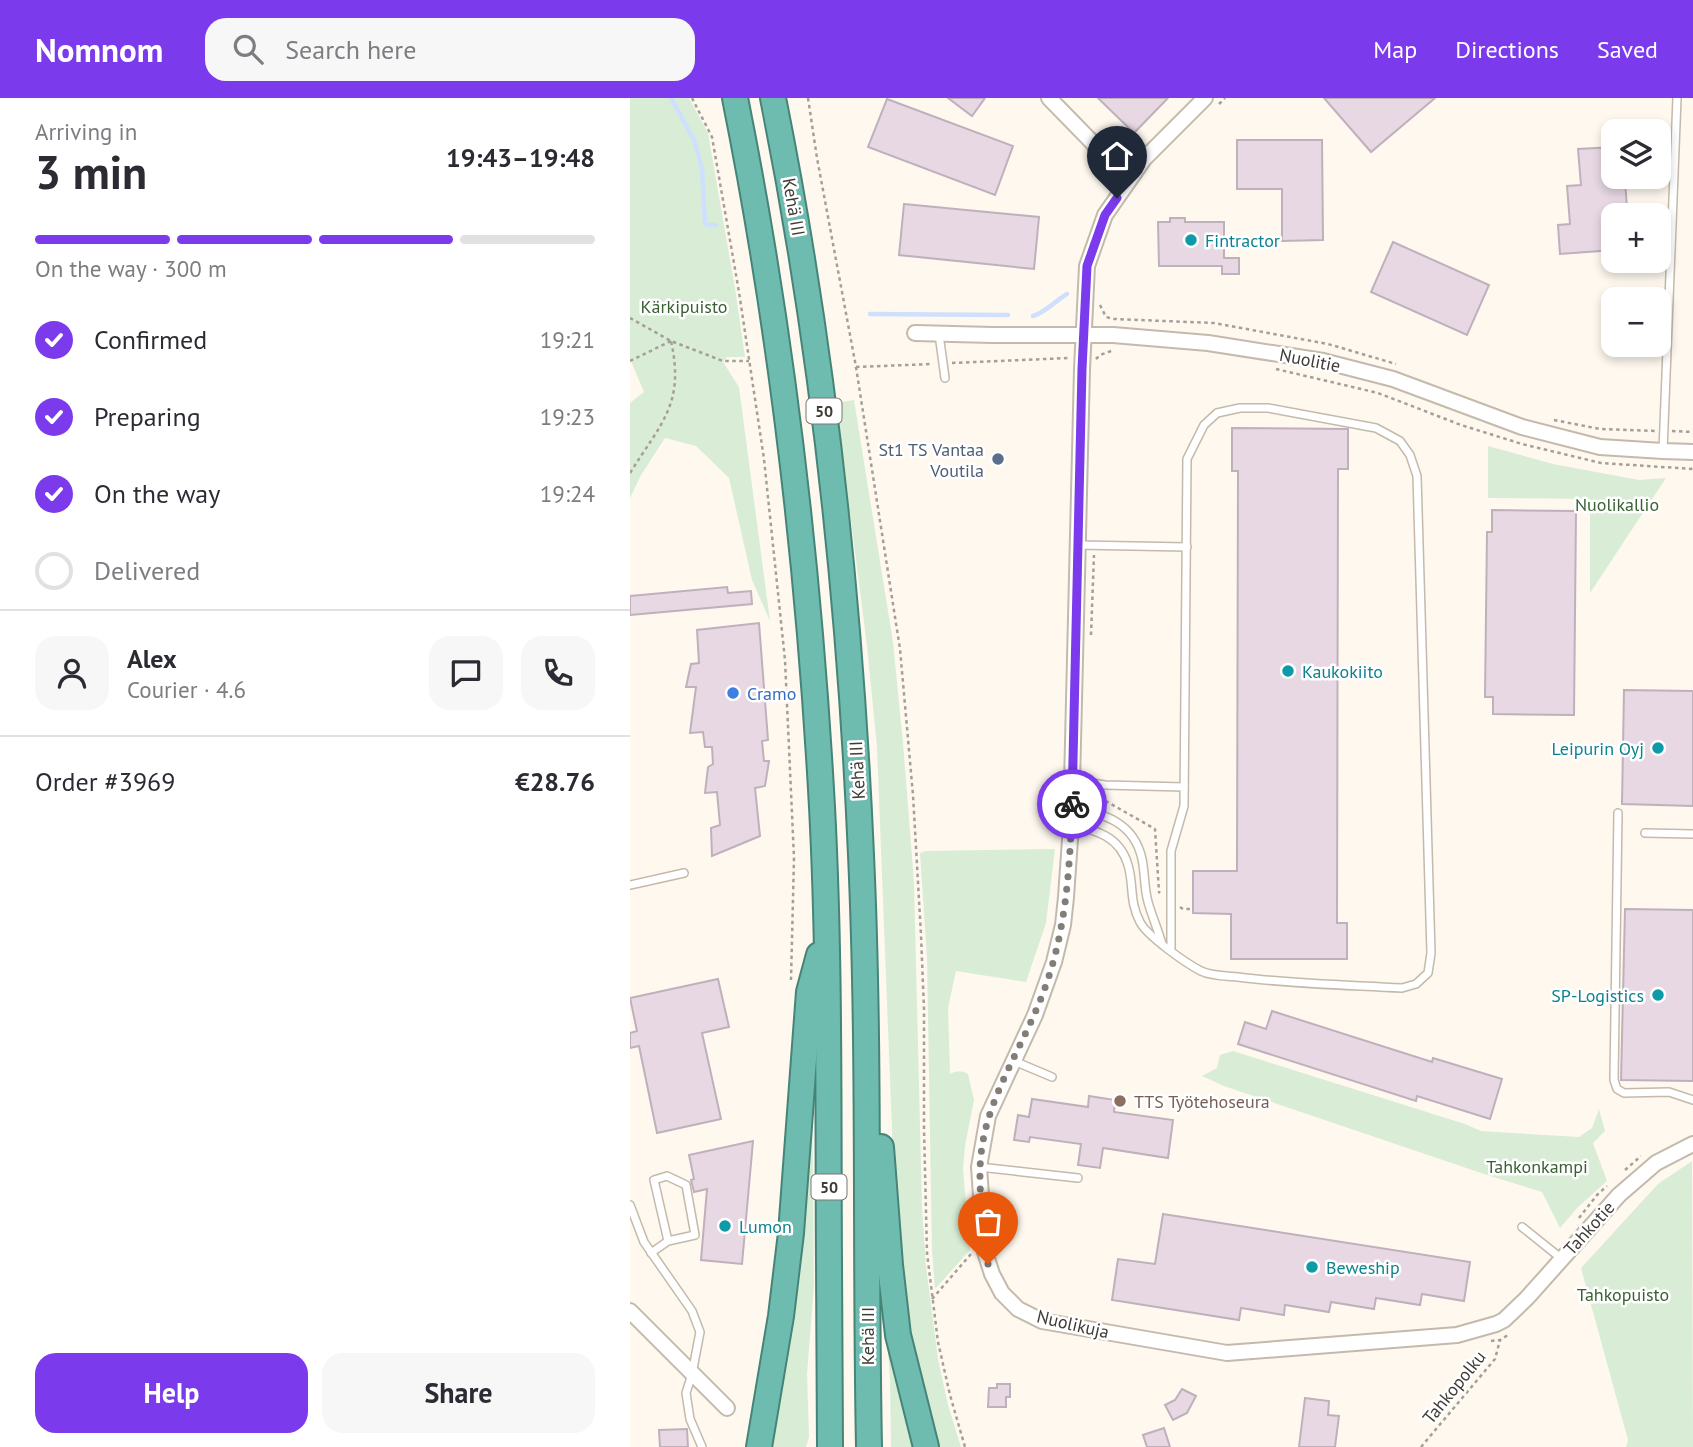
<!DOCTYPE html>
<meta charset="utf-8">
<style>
body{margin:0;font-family:"PT Sans",sans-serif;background:#f7f7f7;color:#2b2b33;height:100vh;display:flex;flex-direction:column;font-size:26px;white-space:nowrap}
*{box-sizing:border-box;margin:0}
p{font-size:23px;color:#7c7c81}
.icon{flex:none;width:38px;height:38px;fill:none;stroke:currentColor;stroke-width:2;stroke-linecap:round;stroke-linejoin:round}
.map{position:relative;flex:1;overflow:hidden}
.sheet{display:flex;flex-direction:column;background:#fff;width:630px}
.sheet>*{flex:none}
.tools{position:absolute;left:971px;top:21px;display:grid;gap:14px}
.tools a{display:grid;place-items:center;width:70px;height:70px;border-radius:14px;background:#fff;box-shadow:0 4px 10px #0003;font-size:35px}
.pin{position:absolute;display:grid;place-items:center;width:60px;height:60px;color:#fff;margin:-72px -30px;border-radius:50% 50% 50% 0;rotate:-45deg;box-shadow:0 0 7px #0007}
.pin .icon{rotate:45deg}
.courier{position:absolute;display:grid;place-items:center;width:70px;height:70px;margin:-35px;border:5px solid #7c3aed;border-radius:50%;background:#fff;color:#222;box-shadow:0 2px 9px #0007}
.summary em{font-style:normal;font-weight:700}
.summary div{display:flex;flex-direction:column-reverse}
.summary{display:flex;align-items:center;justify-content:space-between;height:119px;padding:0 35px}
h1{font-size:46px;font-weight:700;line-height:52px}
.bar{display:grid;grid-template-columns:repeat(4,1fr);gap:10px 7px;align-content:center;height:84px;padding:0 35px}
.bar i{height:9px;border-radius:5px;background:#e1e1e2}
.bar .selected{background:#7c3aed}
.bar p{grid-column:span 4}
.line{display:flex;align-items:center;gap:18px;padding:0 35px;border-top:2px solid #e1e1e2}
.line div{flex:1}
.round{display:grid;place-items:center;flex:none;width:74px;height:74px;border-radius:21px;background:#f7f7f7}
ol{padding:0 35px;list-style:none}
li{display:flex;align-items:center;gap:21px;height:77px}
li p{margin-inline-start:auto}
li .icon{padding:7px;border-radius:50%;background:#7c3aed;color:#fff;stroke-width:4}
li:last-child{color:#7c7c81}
li i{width:38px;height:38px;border:4px solid #e1e1e2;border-radius:50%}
.action{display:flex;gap:14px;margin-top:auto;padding:14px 35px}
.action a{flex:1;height:80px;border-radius:21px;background:#7c3aed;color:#fff;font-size:28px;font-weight:700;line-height:80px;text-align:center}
.action a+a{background:#f7f7f7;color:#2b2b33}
header{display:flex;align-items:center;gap:42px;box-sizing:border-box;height:98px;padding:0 35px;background:#7c3aed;color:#fff}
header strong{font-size:33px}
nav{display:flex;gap:38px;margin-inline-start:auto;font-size:24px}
.search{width:490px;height:63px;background:#f7f7f7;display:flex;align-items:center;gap:18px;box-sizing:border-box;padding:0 24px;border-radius:21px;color:#7c7c81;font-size:26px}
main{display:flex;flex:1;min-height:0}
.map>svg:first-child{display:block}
.green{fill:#d9edd6}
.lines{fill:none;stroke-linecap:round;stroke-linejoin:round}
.stream{stroke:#cee0fd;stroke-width:4.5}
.building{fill:#e7d8e4;stroke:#bfb0bc;stroke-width:2}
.service-casing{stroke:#c3baab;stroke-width:10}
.minor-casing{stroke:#c3baab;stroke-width:18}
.trunk-casing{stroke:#468477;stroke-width:28}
.path{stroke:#a49f98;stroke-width:2.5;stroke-dasharray:3.5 3.5;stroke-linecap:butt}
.service{stroke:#fff;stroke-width:7}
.minor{stroke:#fff;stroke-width:14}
.trunk{stroke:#6ebcaf;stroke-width:24}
.done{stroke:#827d76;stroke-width:7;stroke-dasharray:0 12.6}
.route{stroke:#7c3aed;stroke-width:9}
.culture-dot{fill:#0f9aa8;stroke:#fff;stroke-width:2.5}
.service-dot{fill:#5c6f8a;stroke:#fff;stroke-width:2.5}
.shop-dot{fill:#3f7fe0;stroke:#fff;stroke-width:2.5}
.education-dot{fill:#8d6e63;stroke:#fff;stroke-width:2.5}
.labels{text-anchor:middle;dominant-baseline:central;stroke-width:5;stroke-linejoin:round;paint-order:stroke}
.shield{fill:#fff;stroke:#797672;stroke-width:2}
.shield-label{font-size:16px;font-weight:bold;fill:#3f3b35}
.street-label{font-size:18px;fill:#3f3b35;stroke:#fff}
.culture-label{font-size:18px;fill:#0d838f;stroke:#fff;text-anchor:start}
.park-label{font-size:18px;fill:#396133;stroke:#fff}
.service-label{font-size:18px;fill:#4e5e75;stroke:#fff;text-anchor:end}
.shop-label{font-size:18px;fill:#366cbe;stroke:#fff;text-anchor:start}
.education-label{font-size:18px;fill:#785e54;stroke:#fff;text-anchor:start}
</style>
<header>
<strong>Nomnom</strong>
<div class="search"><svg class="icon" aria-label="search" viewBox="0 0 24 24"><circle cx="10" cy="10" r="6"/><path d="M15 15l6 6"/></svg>Search here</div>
<nav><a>Map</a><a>Directions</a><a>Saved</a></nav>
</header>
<main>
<section class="sheet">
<div class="summary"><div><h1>3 min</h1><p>Arriving in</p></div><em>19:43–19:48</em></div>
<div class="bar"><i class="selected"></i><i class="selected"></i><i class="selected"></i><i></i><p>On the way · 300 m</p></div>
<ol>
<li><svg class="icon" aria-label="check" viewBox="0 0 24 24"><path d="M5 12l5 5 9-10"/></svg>Confirmed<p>19:21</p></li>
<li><svg class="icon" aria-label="check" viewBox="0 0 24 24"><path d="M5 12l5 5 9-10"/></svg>Preparing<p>19:23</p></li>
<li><svg class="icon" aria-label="check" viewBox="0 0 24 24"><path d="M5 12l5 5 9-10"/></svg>On the way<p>19:24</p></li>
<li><i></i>Delivered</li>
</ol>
<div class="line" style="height:126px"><a class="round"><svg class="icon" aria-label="person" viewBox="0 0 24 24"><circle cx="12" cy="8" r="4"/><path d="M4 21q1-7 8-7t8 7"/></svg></a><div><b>Alex</b><p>Courier · 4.6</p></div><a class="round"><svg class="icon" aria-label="chat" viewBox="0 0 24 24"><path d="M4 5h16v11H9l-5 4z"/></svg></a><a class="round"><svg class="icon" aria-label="phone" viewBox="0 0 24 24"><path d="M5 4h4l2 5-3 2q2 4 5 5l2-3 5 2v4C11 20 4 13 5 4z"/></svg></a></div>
<div class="line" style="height:91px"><div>Order #3969</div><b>€28.76</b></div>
<div class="action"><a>Help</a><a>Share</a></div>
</section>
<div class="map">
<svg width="1063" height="1349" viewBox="0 0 1063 1349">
<rect width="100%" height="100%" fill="#fef8ef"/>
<g class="green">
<polygon points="0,0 59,0 78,35 105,190 115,259 97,259 93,264 109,289 140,523 122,482 99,380 66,348 35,340 11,377 0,400 0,305 14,294 0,261"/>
<polygon points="224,302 263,544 273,645 284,784 292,1110 296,1168 308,1261 318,1307 331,1349 305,1349 278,1237 264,1083 247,649 237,548 206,305"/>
<polygon points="858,348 923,366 1009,382 1036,380 960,495 960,401 858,400"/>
<path d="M 425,751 L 416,825 L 396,884 L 326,873 L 318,910 L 320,976 C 327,973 330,972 338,976 L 344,1002 L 335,1048 L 333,1071 L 340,1152 L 305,1191 L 302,1153 L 297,860 L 290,755 L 296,753 Z"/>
<polygon points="603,953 835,1026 851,1033 949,1039 962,1030 969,1011 975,1033 963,1045 977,1083 948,1109 930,1130 912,1094 854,1076 594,988 572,978 587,970 590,957"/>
<polygon points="182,983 184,1187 177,1276 179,1339 176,1349 137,1349"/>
<polygon points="1062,1063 1063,1349 996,1349 998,1342 951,1170 1028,1086"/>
<polygon points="254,1197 289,1349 261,1349 260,1282"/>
</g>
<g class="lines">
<g class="stream">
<polyline points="41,0 64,42 72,70 75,125 77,127 86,127"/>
<polyline points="240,216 378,217"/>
<path d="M 403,218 C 416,214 425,203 437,196"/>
</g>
</g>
<g class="building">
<polygon points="318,0 355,0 342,18"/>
<polygon points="468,0 538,0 504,35"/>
<polygon points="694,0 805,0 741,54"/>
<polygon points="257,1 383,48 365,97 238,49"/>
<polygon points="607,42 692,42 693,142 652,143 652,91 607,91"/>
<polygon points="984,49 984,85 995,84 997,109 984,110 984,152 930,156 928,127 940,126 937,88 951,87 948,51"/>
<polygon points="274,106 409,119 404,171 269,157"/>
<polygon points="540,120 555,120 555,124 594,124 594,160 609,160 609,176 592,176 592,168 529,168 528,124 540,124"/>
<polygon points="763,144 859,187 837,237 741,194"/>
<polygon points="602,330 718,331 718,371 708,371 707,825 717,825 717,861 601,861 601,816 563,815 563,773 607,773 608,373 602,373"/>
<polygon points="862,412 946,413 944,617 863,616 863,599 855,599 857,434 862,434"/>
<polygon points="97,489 98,495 121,493 122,506 0,517 0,498"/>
<polygon points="129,525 138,642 132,643 134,663 139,663 135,688 125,690 130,738 82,758 81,730 90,727 87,694 75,695 78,669 83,666 82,649 75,649 73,634 60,635 66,589 56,589 61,566 69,565 67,532"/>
<polygon points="994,592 1063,593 1063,708 992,706"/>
<polygon points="995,811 1063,812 1063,983 991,982"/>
<polygon points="88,881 99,929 72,935 91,1021 27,1035 9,948 0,950 0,935 7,933 0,900"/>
<polygon points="642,913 802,964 803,960 872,981 860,1021 787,998 786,1003 608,946 615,924 636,931"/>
<polygon points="459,998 485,1002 484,1014 543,1022 538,1060 473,1050 470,1070 448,1067 451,1046 400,1039 399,1044 384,1042 388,1017 399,1019 402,1001 458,1009"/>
<polygon points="123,1043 112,1166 71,1162 77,1091 64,1094 61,1082 64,1081 59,1057"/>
<polygon points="533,1116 840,1164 834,1203 792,1196 790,1207 746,1200 744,1211 701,1204 699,1214 655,1207 654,1217 611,1210 609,1222 482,1202 488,1161 525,1166"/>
<polygon points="367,1286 380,1286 380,1299 376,1299 376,1309 358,1309 359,1290 367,1290"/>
<polygon points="552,1291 566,1298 557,1315 543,1322 535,1307 545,1302"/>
<polygon points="675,1300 699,1303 698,1317 709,1318 705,1349 669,1349"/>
<polygon points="534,1330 540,1349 517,1349 513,1337"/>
<polygon points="57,1331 58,1349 30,1349 29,1332"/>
</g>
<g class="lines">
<g class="service-casing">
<g id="service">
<polyline points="309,236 315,280"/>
<polyline points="1033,353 1047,0"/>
<polyline points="448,447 557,449"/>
<polyline points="443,682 475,687 554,689"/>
<path d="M 442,709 C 474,716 504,724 512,761 C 515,775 514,790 518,804 C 522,818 528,832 532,846"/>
<polyline points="988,715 984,982 987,991 994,995 1039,994 1063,1002"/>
<path d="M 441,727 C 467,732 490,739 498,767 C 504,787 499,803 510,824 C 517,838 557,866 571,873 C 581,878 597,878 608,879 C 662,886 718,887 772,890 L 786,886 L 798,875 L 801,855 L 787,378 L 780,357 L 770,343 L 746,330 L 638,310 L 610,310 L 587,315 L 574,327 L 557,361 L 554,708 L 541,753 L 541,853"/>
<polyline points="1015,735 1063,736"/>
<polyline points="0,787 54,775"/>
<polyline points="384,963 422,979"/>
<polyline points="349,1069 448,1080"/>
<polyline points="0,1107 14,1144 62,1213 70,1234 62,1276 56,1295 60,1321 72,1349"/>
<polyline points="892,1129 932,1161"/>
<polyline points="21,1155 38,1143 65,1137 56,1087 37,1078 24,1082 38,1143"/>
</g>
</g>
<g class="minor-casing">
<g id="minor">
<polyline points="419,0 499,82"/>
<polyline points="575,0 514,61 475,117 457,168 452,271 441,727 436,799 433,827 424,864 405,917 358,1018 349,1069 355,1154 362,1176 372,1195 388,1211 412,1223 597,1255 827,1237 866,1226 874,1222 897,1200 989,1097 1026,1065 1063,1046"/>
<polyline points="285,235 362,237 483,237 578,245 693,263 763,281 892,329 970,349 1033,353 1063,354"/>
<polyline points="0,1213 97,1310"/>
</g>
</g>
<g class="trunk-casing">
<g id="trunk">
<path d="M 105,0 C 152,234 179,471 192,709 C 200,861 198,1013 199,1165 C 199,1226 200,1288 200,1349"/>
<path d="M 143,0 C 193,249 220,503 231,757 C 240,954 235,1152 239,1349"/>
<polyline points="251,1049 260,1167 268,1237 296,1349"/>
<polyline points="129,1349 151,1218 161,1135 179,894 189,857"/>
</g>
</g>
<g class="path">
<polyline points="62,0 82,39 109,194 134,361 155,562 164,760 161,882"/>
<polyline points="178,0 187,60 226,269 270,551 283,697 291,837 294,911 294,1030 297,1155 308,1244 320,1297 335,1349"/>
<polyline points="589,6 595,0"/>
<polyline points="470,207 476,219 484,221 584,225 698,246 766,266"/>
<polyline points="0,220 41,243 93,263 119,263"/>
<polyline points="466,261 470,257 484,252"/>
<polyline points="0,263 41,243"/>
<polyline points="322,265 438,260"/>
<polyline points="226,269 302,266"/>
<polyline points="646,271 748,295 831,327 892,346 971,365 1063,371"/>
<polyline points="924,322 970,331 1025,333"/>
<polyline points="1042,333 1063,334"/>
<path d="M 0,375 C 31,325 55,306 41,243"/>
<polyline points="461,537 464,457"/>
<polyline points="455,699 474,702 525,731 529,794 530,795"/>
<polyline points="550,809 553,811 563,811"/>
<polyline points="995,1072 1011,1058"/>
<polyline points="949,1120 967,1097 977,1088"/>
<polyline points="302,1201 341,1156"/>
<polyline points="861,1243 870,1242 878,1237"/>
<polyline points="791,1349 865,1261 870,1242"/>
</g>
<use href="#service" class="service"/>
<use href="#minor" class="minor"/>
<use href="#trunk" class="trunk"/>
</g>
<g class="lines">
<path class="done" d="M 358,1166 L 355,1154 C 353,1117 346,1079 353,1043 C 362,992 395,944 413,895 C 436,835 440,770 442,706"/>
<polyline class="route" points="442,706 452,271 457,168 475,117 487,100"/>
</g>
<g class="culture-dot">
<circle cx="561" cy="142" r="7"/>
<circle cx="658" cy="573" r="7"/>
<circle cx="1028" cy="650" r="7"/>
<circle cx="1028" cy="897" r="7"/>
<circle cx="95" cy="1128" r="7"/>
<circle cx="682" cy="1169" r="7"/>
</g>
<circle class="service-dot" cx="368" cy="361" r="7"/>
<circle class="shop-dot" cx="103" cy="595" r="7"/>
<circle class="education-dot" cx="490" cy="1003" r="7"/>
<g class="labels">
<g class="shield">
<rect x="176.5" y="300.5" width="35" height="25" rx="5"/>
<rect x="181.5" y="1076.5" width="35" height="25" rx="5"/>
</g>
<g class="shield-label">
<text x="194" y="313">50</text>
<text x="199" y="1089">50</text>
</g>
<g class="street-label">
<text transform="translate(164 109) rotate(80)">Kehä III</text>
<text transform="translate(680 262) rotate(11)">Nuolitie</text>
<text transform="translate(227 672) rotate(-93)">Kehä III</text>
<text transform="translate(959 1130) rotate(-48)">Tahkotie</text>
<text transform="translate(443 1226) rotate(13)">Nuolikuja</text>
<text transform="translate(237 1238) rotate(-90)">Kehä III</text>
<text transform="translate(824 1289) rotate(-51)">Tahkopolku</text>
</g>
<g class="culture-label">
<text x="575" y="142">Fintractor</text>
<text x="672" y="573">Kaukokiito</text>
<text x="1014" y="650" text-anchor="end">Leipurin Oyj</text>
<text x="1014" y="897" text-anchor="end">SP-Logistics</text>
<text x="109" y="1128">Lumon</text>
<text x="696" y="1169">Beweship</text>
</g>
<g class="park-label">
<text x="54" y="208">Kärkipuisto</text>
<text x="987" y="406">Nuolikallio</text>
<text x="907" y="1068">Tahkonkampi</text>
<text x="993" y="1196">Tahkopuisto</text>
</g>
<g class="service-label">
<text x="354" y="351">St1 TS Vantaa<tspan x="354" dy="21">Voutila</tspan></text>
</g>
<g class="shop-label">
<text x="117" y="595">Cramo</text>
</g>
<g class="education-label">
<text x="504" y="1003">TTS Työtehoseura</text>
</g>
</g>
</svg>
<div class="tools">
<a><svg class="icon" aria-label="layers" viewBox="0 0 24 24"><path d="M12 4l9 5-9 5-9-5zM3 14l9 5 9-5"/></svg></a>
<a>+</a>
<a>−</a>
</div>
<div class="pin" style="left:358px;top:1166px;background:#ea580c"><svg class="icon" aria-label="bag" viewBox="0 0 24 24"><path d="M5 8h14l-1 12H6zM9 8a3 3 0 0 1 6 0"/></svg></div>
<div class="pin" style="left:487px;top:100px;background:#1f2937"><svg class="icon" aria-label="home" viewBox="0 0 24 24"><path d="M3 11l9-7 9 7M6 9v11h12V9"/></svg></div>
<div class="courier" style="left:442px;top:706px"><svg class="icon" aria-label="bike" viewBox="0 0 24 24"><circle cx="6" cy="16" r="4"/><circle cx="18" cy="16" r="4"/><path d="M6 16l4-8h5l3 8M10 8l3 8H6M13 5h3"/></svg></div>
</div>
</main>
